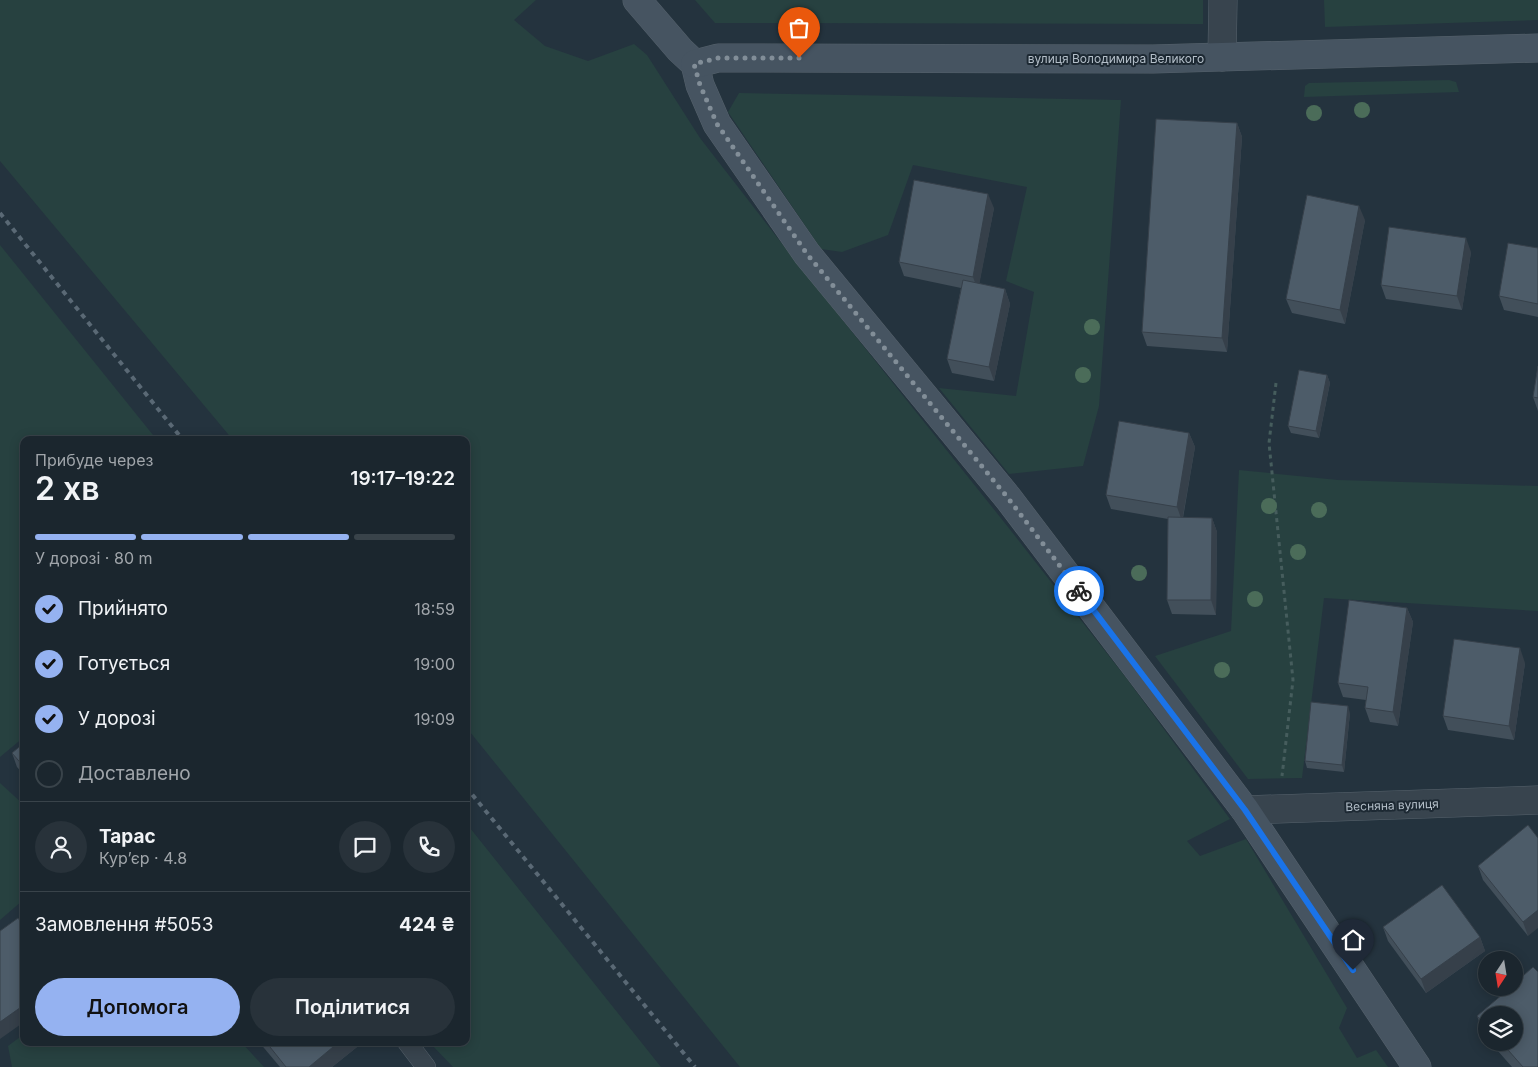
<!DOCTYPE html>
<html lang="uk">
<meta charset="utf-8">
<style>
body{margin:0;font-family:Inter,sans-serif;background:#28323a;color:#f1f3f6;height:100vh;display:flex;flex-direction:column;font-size:19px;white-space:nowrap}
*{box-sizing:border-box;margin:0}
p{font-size:16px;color:#a0a5aa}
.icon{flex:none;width:28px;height:28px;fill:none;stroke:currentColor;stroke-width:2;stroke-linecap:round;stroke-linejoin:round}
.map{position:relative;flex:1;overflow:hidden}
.side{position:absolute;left:20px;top:436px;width:450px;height:610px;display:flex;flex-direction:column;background:#1b262e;border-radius:10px;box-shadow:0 2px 12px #0003,0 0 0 1px #39434a}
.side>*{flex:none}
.needle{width:32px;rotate:192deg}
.fabs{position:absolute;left:1478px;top:951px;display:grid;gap:10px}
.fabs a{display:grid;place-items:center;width:45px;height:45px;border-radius:50%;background:#1b262e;box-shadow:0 2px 12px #0003,0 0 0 1px #39434a;font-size:25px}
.pin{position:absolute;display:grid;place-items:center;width:42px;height:42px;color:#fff;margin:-51px -21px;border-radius:50% 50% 50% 0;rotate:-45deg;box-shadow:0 0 5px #0007}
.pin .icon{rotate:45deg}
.courier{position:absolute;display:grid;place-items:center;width:50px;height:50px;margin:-25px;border:4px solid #1a73e8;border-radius:50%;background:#fff;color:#222;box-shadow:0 1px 6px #0007}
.headline em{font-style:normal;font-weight:600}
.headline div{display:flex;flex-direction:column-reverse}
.headline{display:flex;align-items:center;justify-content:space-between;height:85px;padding:0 15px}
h1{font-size:32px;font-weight:600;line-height:38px}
.bar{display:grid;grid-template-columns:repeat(4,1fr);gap:8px 5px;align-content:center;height:60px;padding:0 15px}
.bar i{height:6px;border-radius:4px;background:#39434a}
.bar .current{background:#95b2f1}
.bar p{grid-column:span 4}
.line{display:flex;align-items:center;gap:12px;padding:0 15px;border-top:1px solid #39434a}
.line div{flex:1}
.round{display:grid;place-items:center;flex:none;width:52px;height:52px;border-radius:26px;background:#28323a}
ol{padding:0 15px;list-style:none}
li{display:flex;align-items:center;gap:15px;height:55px}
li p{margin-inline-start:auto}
li .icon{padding:5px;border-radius:50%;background:#95b2f1;color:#111;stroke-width:4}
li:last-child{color:#a0a5aa}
li i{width:28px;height:28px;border:2px solid #39434a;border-radius:50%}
.cta{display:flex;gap:10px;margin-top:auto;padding:10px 15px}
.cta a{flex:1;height:58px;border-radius:30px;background:#95b2f1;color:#111;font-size:20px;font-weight:600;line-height:58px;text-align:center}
.cta a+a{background:#28323a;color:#f1f3f6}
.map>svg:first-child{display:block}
.green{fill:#274140}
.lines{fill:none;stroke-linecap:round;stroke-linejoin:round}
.lane-casing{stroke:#56626c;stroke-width:20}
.street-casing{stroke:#56626c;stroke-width:29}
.secondary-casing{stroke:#56626c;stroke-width:29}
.path{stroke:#465d5d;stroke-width:3;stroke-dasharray:4 4;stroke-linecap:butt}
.lane{stroke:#38444e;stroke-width:19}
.street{stroke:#38444e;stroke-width:28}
.secondary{stroke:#465461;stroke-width:28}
.rail{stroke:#5a6975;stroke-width:4;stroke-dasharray:5 5;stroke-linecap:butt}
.tree{fill:#4b6c59}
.wall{fill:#424f5a}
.shaded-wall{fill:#36404a}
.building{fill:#4d5c69;stroke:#36404a}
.done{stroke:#828e98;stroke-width:5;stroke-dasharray:0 9}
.route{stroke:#1a73e8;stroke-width:6}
.labels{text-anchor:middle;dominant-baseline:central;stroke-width:4;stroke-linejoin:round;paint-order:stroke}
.street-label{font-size:12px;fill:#b4bfc9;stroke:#1d2933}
</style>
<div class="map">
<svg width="1538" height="1067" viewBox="0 0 1538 1067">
<rect width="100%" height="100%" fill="#24333e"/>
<g class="green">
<polygon points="0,0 536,0 514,20 545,46 588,61 634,44 647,55 700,138 797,263 1004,522 1127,679 1230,819 1187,841 1200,856 1246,839 1347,1008 1339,1028 1357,1058 1376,1050 1388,1067 740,1067 466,727 466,440 233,440 0,161"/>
<polygon points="695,0 1203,0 1203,24 715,23"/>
<polygon points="1324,0 1538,0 1538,20 1325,27"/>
<polygon points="1449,80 1456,82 1459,92 1304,97 1305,86 1309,83"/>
<polygon points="739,93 1121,100 1099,406 1083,466 1009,474 939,388 1016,396 1034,292 1006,281 1027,187 913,165 888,235 842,252 821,249 728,112"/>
<polygon points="0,245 157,440 24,440 24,737 0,757"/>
<polygon points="1239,470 1338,480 1538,486 1538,611 1324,598 1302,778 1248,779 1155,656 1231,631"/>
<polygon points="0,783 24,805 24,903 22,901 0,920"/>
<polygon points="466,823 661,1067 453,1067 430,1043 466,1042"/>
<polygon points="24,1034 24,1042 242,1043 264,1067 12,1067 8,1046"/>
</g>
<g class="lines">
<g class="lane-casing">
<polyline id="lane" points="407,1042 426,1067"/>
</g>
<g class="street-casing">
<g id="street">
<polyline points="1222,57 1223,0"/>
<polyline points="1245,810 1538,800"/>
</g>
</g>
<g class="secondary-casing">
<g id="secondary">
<polyline points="637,0 680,50 695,64 700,85 717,124 807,254 1008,498 1245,810 1417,1067"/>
<polyline points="695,64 718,58 1153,59 1538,48"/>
</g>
</g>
<polyline class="path" points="1276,383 1269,443 1293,680 1282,776"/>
<use href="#lane" class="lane"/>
<use href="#street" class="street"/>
<use href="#secondary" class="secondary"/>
<g class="rail">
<polyline points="0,213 183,440"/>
<polyline points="466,787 695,1067"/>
</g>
</g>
<g class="tree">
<circle cx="1362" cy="110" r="8"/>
<circle cx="1314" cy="113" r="8"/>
<circle cx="1092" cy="327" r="8"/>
<circle cx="1083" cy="375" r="8"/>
<circle cx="1269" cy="506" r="8"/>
<circle cx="1319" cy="510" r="8"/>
<circle cx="1298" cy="552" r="8"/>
<circle cx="1139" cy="573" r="8"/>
<circle cx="1255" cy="599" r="8"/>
<circle cx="1222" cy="670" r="8"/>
</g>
<g class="wall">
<polygon points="1237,123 1242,137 1227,352 1147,346 1142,332"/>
<polygon points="994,208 979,284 1005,289 1010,304 994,381 952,373 947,359 961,288 904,276 899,262"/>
<polygon points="1365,220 1345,324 1292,313 1286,299"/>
<polygon points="1538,248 1538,317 1504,310 1499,296"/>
<polygon points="1471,252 1462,310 1386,299 1381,285"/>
<polygon points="1538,366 1538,411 1533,397"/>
<polygon points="1327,375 1330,383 1319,438 1291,433 1288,426"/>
<polygon points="1189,433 1195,447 1183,518 1212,518 1217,532 1216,615 1172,614 1167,600 1168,519 1111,509 1106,495"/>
<polygon points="1407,608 1413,622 1398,726 1370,722 1365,708 1366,700 1343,697 1338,683"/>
<polygon points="1525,663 1514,740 1448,730 1443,716"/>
<polygon points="1350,713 1344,772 1307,768 1305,761"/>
<polygon points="24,743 24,775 17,767 12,753"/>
<polygon points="1528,825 1528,936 1483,880 1478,866"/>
<polygon points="1383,927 1480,937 1485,951 1426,993 1388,941"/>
<polygon points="1533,967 1538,972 1538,1067 1512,1067 1490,1042 1514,1042 1514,1015 1486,1015 1486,1038 1485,1036 1477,1016 1510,988 1514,988 1514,984"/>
<polygon points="259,1042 355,1042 357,1047 332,1067 280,1067"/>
</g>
<g class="shaded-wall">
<polygon points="1237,123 1242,137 1227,352 1222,338"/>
<polygon points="988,194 994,208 978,291 973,277"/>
<polygon points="1359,206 1365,220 1345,324 1340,310"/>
<polygon points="1466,238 1471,252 1462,310 1457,296"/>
<polygon points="1005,289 1010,304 994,381 989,367"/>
<polygon points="1327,375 1330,383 1319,438 1316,431"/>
<polygon points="1189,433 1195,447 1182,521 1177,507"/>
<polygon points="1212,518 1217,532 1216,615 1211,600"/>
<polygon points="1407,608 1413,622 1398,726 1393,712"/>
<polygon points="1520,648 1525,663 1514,740 1509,726"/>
<polygon points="1348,706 1350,713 1344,772 1342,765"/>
<polygon points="1538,910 1538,928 1528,936 1523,922"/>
<polygon points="1480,937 1485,951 1426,993 1421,979"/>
<polygon points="24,1005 24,1022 0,1039 0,1022"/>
<polygon points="339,1042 355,1042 357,1047 332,1067 309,1067"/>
</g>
<g class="building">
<polygon points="1156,119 1237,123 1222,338 1142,332"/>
<polygon points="914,180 988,194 973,277 899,262"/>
<polygon points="1307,195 1359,206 1340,310 1286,299"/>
<polygon points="1389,227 1466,238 1457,296 1381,285"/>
<polygon points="1508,243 1538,248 1538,304 1499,296"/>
<polygon points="963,280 1005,289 989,367 947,359"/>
<polygon points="1538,366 1538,398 1533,397"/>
<polygon points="1299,370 1327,375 1316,431 1288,426"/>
<polygon points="1119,421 1189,433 1177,507 1106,495"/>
<polygon points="1168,517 1212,518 1211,600 1167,600"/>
<polygon points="1349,600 1407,608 1393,712 1365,708 1368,687 1338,683"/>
<polygon points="1454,639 1520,648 1509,726 1443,716"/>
<polygon points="1311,702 1348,706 1342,765 1305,761"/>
<polygon points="24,743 24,767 12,753"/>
<polygon points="1528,825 1538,838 1538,910 1523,922 1478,866"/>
<polygon points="1442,885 1480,937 1421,979 1383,927"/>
<polygon points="18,918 24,926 24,1005 0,1022 0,931"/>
<polygon points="1533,967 1538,972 1538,1067 1523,1067 1501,1042 1514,1042 1514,1015 1486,1015 1486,1026 1477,1016 1510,988 1514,988 1514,984"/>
<polygon points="266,1042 339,1042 309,1067 286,1067"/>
</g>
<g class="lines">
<polyline class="done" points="799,58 718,58 694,64 700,85 717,124 807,254 1008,498 1079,591"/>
<polyline class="route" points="1079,591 1245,810 1353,970"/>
</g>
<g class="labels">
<g class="street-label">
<text x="1116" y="58">вулиця Володимира Великого</text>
<text transform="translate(1392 805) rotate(-2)">Весняна вулиця</text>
</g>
</g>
</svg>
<div class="fabs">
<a><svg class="needle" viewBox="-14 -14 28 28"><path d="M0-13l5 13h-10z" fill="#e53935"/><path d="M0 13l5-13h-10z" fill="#a0a5aa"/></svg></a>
<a><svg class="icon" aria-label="layers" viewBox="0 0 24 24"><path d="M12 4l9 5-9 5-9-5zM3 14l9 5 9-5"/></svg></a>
</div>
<div class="pin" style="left:799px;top:58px;background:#ea580c"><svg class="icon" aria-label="bag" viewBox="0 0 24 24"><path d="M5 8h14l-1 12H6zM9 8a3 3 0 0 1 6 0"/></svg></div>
<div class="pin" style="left:1353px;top:970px;background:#1f2937"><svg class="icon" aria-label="home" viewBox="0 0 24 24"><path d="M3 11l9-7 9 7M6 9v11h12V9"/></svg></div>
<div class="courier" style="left:1079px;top:591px"><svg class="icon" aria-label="bike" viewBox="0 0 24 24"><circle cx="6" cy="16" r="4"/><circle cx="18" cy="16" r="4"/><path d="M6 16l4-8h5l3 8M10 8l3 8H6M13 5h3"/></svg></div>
<section class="side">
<div class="headline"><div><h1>2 хв</h1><p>Прибуде через</p></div><em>19:17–19:22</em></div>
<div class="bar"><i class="current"></i><i class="current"></i><i class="current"></i><i></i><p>У дорозі · 80 m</p></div>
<ol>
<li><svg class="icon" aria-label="check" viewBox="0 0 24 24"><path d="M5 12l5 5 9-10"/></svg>Прийнято<p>18:59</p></li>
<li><svg class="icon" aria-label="check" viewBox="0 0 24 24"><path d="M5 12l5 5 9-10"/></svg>Готується<p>19:00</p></li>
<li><svg class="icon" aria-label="check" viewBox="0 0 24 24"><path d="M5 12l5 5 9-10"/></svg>У дорозі<p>19:09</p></li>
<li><i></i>Доставлено</li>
</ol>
<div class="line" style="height:90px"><a class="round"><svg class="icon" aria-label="person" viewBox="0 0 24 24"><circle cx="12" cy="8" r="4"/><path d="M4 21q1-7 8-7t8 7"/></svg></a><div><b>Тарас</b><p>Кур’єр · 4.8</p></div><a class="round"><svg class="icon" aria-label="chat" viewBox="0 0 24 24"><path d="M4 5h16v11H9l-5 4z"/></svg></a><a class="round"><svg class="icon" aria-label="phone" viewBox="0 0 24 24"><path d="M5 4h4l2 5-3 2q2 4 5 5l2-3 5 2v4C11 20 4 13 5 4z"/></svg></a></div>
<div class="line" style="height:65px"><div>Замовлення #5053</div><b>424 ₴</b></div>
<div class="cta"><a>Допомога</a><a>Поділитися</a></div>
</section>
</div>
